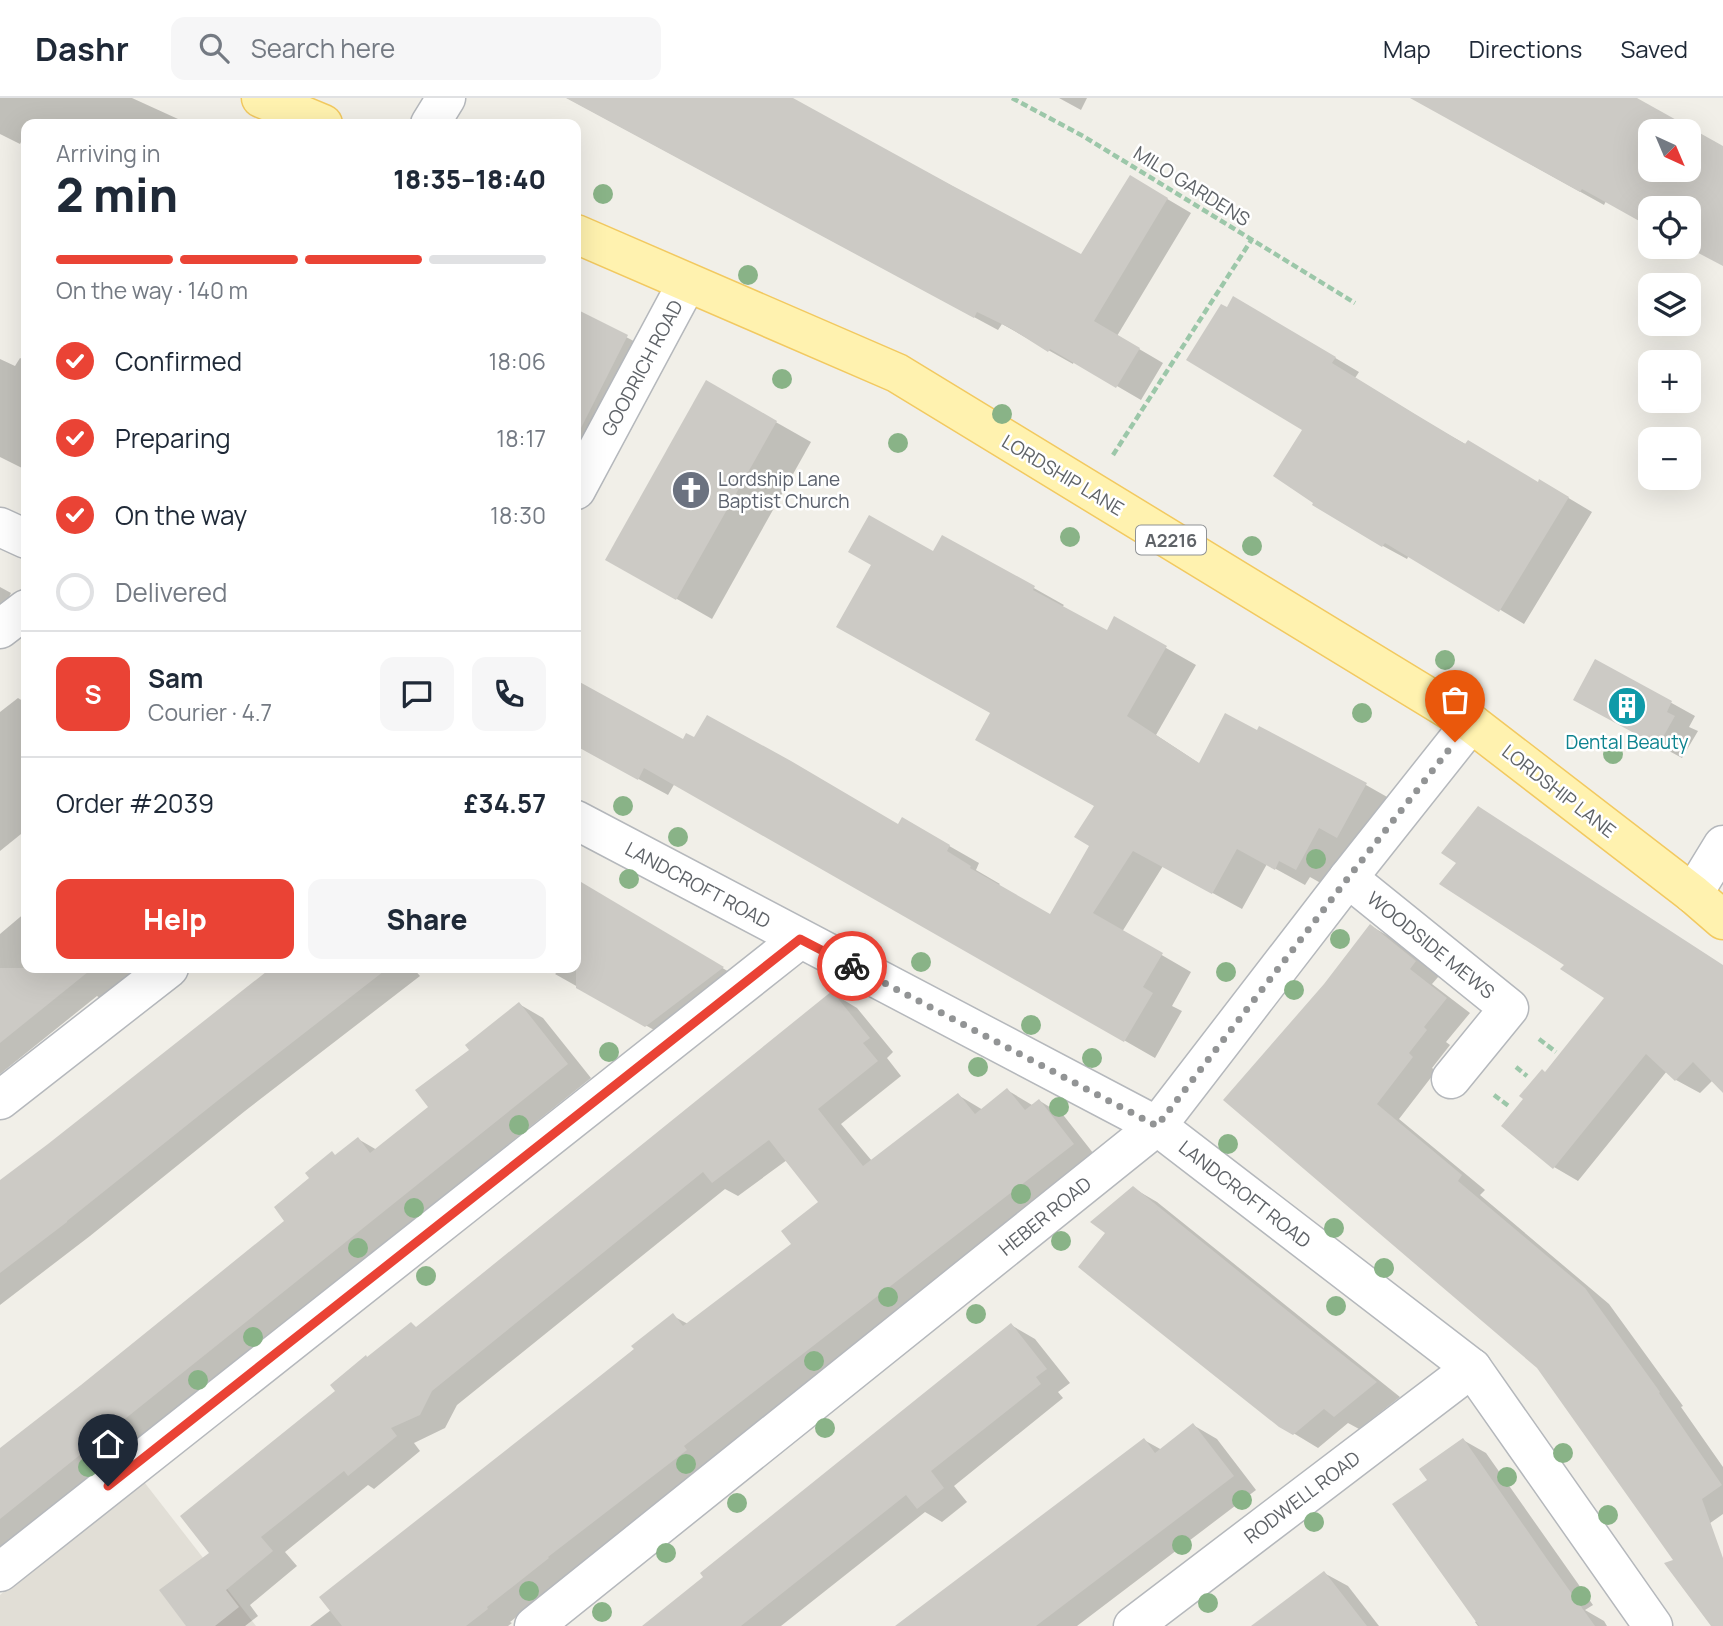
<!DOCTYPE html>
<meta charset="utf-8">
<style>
body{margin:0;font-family:Manrope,sans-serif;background:#f6f6f7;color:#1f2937;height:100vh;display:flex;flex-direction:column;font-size:26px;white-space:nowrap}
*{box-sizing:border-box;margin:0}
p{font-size:23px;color:#747a83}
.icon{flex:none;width:38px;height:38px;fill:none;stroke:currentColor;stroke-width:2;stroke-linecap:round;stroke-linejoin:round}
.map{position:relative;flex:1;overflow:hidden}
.side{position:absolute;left:21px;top:21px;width:560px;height:854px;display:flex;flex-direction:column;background:#fff;border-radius:14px;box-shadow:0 7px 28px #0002}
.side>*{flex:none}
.needle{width:46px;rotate:136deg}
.tools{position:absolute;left:1638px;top:21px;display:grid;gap:14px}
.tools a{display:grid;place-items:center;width:63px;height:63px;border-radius:14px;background:#fff;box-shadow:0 7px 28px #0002;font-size:35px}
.pin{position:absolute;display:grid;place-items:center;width:60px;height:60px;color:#fff;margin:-72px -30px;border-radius:50% 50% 50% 0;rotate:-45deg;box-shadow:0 0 7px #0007}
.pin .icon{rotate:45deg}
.courier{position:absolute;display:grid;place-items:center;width:70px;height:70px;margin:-35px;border:5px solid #ea4335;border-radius:50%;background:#fff;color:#222;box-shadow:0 2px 9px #0007}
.summary em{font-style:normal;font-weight:800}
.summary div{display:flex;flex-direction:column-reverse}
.summary{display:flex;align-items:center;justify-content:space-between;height:119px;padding:0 35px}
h1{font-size:46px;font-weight:800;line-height:52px}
.bar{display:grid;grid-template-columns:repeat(4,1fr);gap:10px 7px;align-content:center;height:84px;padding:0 35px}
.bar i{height:9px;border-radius:5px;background:#e0e1e3}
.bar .active{background:#ea4335}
.bar p{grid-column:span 4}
.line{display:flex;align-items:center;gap:18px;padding:0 35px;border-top:2px solid #e0e1e3}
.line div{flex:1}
.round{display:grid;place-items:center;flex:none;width:74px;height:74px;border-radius:14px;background:#f6f6f7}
ol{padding:0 35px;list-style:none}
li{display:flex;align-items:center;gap:21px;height:77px}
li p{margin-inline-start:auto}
li .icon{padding:7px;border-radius:50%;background:#ea4335;color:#fff;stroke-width:4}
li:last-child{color:#747a83}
li i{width:38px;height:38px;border:4px solid #e0e1e3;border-radius:50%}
.button{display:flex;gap:14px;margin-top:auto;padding:14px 35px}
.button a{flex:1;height:80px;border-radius:14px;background:#ea4335;color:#fff;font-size:28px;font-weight:800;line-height:80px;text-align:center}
.button a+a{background:#f6f6f7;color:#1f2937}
header{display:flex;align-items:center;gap:42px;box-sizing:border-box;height:98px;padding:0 35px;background:#fff;border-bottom:2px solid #e0e1e3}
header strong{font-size:33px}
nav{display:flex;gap:38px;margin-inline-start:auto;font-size:24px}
.search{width:490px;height:63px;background:#f6f6f7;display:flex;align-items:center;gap:18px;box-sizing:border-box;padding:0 24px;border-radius:14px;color:#747a83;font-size:26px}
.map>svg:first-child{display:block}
.education{fill:#e1ded6}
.shadow{fill:#0003;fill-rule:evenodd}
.building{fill:#cccac5;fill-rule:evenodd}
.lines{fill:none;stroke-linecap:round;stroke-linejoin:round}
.minor-casing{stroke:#b5b8bc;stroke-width:41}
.tertiary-casing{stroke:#b5b8bc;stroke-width:41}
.primary-casing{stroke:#f2c960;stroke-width:41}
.path{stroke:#9cc7a9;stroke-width:4.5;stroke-dasharray:7 3.5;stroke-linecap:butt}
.minor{stroke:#fff;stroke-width:38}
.tertiary{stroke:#fff;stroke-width:38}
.primary{stroke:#fff2af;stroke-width:38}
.tree{fill:#89b387}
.done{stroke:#929495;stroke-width:7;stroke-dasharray:0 12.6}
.route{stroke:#ea4335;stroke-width:9}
.labels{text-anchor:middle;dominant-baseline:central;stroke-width:5;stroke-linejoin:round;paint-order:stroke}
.shield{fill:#fff;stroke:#8f9295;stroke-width:2}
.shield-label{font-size:18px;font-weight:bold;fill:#5f6368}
.street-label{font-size:19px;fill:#5f6368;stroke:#fff}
.worship-label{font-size:19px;fill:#5b616d;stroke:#fff;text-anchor:start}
.culture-label{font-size:19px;fill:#0d838f;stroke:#fff}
</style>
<header>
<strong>Dashr</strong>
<div class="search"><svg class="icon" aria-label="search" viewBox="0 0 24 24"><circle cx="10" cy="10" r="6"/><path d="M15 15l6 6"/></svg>Search here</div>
<nav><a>Map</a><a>Directions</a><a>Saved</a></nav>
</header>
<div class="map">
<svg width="1723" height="1528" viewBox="0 0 1723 1528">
<rect width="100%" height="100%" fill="#f1efe8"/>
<polygon class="education" points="141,1380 256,1528 0,1528 0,1497"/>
<g class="shadow">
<polygon points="0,0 132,0 189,26 26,26 26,44 22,42 20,46 0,36"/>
<polygon points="567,0 788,0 1082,158 1130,79 1191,115 1117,238 1163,265 1141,302 1074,263 1073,266 1002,226 998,232"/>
<polygon points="1059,0 1087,0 1081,12"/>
<path d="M 1412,0 L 1625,0 L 1723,50 L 1723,167 L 1689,148 L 1689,110 L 1650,110 L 1650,127 L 1606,103 L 1604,107 ZM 1650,33 L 1689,33 L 1689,72 L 1650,72 Z"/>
<polygon points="1234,200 1359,274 1355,280 1440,332 1538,386 1540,383 1592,414 1524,526 1409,457 1407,461 1383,448 1304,331 1227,212"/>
<polygon points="576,213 651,252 578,352 576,351"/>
<polygon points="20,260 26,263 26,372 0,359 0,261 15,268"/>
<polygon points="707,285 811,344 712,521 607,461"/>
<polygon points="943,439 1064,507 1062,509 1107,534 1115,521 1196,567 1156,637 1200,666 1366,687 1396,704 1368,755 1350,746 1326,788 1310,779 1305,787 1267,766 1242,811 1163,768 1122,834 1191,874 1172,908 1182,913 1155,960 675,685 668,697 576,647 576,584 684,643 899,728 902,721 979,765 976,772 1000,786 998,788 1051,818 1091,748 1096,708 992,615 934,455"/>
<polygon points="0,489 11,495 0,518"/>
<polygon points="1596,563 1695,618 1689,629 1698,633 1682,660 1599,615"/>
<polygon points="18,600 26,605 26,732 0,753 0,614"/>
<polygon points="576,783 746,884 670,941 555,876 559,873 554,870 576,870"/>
<polygon points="26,814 26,870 138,870 101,901 97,898 0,976 0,836"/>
<polygon points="1371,828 1395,842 1439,878 1432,886 1470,915 1446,944 1450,947 1432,970 1436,973 1399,1021 1485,1092 1480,1097 1609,1206 1683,1308 1681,1309 1723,1369 1723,1416 1679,1447 1538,1269 1225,1002 1325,887"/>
<polygon points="1723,868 1723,989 1713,982 1700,995 1676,982 1667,973 1578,1083 1554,1069 1503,1028 1546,976"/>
<polygon points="274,870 413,870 420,878 245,1013 90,1138 0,1207 0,1085"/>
<polygon points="832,895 857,910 893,954 887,960 901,978 841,1026 872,1063 958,997 983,1012 1007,992 1032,1007 1040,1003 1064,1018 1097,1060 708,1363 711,1367 510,1524 512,1525 508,1528 310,1528 331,1512 673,1218 688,1226 793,1146 820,1104 787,1062 738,1098 725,1091 457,1307 445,1330 414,1345 420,1353 374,1391 368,1387 285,1454 297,1468 250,1507 258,1518 245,1528 188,1528 211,1455 418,1230"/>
<polygon points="519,906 543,920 591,980 0,1453 0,1354 287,1123 337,1058 358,1041 377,1052 430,1009 472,952"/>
<polygon points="1133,1090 1157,1104 1400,1299 1359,1331 1348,1325 1318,1350 1280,1327 1107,1135"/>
<polygon points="1011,1227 1035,1241 1070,1285 1058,1294 1063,1300 954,1388 967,1404 942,1424 925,1414 781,1528 645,1528"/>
<polygon points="1193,1327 1217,1341 1256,1392 1077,1528 897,1528 1144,1342 1162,1352"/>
<polygon points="1463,1342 1486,1355 1593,1507 1585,1512 1604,1523 1607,1528 1478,1528 1475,1524 1477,1523 1429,1382"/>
<polygon points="1324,1475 1348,1488 1379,1528 1254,1528"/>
</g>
<g class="building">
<polygon points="566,0 793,0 953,88 1081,156 1130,77 1168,100 1094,223 1140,250 1116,290 1050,251 1048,254 1010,230 977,214 974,220"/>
<path d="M 1410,0 L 1637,0 L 1723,48 L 1723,168 L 1687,149 L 1689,149 L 1689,110 L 1650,110 L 1650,129 L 1582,91 L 1580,94 ZM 1650,33 L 1689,33 L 1689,72 L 1650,72 Z"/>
<polygon points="1233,198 1336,259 1332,265 1415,316 1465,346 1468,342 1538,384 1539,381 1569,399 1499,514 1385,445 1382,449 1312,407 1313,405 1273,378 1302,332 1186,262 1221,206 1227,209"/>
<polygon points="576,211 628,237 576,340"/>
<polygon points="706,282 777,323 676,502 605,462"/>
<polygon points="869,417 933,453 942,437 1035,488 1033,492 1107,532 1114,518 1167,548 1127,618 1199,665 1225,615 1257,632 1259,628 1367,685 1337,740 1319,730 1296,772 1279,763 1275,772 1237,751 1212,796 1133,753 1093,815 1163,855 1143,889 1153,895 1124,944 644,670 638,682 576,648 576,582 683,641 686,635 694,639 707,617 791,663 898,726 902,719 950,747 947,753 971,768 970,770 1050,816 1089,748 1074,739 1094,708 975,642 990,615 836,529 871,467 848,454"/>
<polygon points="1595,561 1672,603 1667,614 1675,618 1658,648 1573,602"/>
<polygon points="1478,708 1723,867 1723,995 1693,964 1675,983 1646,956 1553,1071 1501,1028 1523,1001 1519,998 1542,971 1545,974 1604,900 1560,871 1564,867 1439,786 1456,765 1441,755"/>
<polygon points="576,781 724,869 645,929 576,890"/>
<polygon points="1370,826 1416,863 1410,871 1447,900 1424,929 1427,932 1409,955 1413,959 1377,1006 1462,1077 1458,1083 1585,1190 1660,1294 1659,1295 1722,1387 1702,1401 1723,1460 1723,1528 1711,1528 1664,1465 1673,1462 1537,1270 1223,1002 1324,886"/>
<polygon points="0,870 93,870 0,945"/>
<polygon points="271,870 388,870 221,1000 67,1123 67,1124 0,1175 0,1082 48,1046"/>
<polygon points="832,893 870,940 863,945 878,963 818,1011 863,1068 958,995 975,1016 1007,990 1025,1012 1039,1001 1074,1046 684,1348 687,1352 548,1459 549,1460 487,1509 488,1511 466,1528 342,1528 319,1499 590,1286 634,1251 631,1248 673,1215 683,1228 791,1146 781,1133 818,1104 769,1042 712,1085 703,1074 432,1293 420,1317 391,1330 397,1338 348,1378 344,1373 261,1439 273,1453 226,1492 239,1509 215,1528 186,1528 159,1492 209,1455 180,1418 335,1293 330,1287 366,1257 367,1259 411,1224 416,1229"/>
<polygon points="519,904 568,966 0,1421 0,1350 81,1287 284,1123 274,1109 309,1080 305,1075 332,1053 335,1057 358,1039 370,1055 428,1009 415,992 469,952 465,947"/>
<polygon points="1133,1088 1310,1231 1377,1284 1334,1319 1324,1311 1293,1337 1279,1329 1104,1190 1078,1169 1105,1135 1090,1124"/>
<polygon points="1011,1225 1047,1271 1036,1279 1041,1286 931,1373 944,1390 917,1411 906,1397 741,1528 642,1528 703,1479 700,1475"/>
<polygon points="1193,1325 1234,1378 1036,1528 895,1528 1144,1340 1155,1355"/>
<polygon points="1463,1340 1547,1461 1595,1528 1479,1528 1392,1406 1427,1382 1419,1371"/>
<polygon points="1324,1473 1367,1528 1251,1528"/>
</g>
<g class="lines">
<g class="minor-casing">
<g id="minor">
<polyline points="430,26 446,0"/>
<polyline points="576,392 687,185"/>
<polyline points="0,429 26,441"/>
<polyline points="0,531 26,511"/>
<polyline points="576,722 1157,1028 1472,1270 1653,1528"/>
<polyline points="1348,780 1509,910 1451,981"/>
<polyline points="0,1002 169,870"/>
<polyline points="0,1474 800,841"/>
<polyline points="534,1528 1157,1028 1348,780 1471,625"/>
<polyline points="1133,1528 1472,1270"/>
</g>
</g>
<g class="tertiary-casing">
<polyline id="tertiary" points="1693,796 1723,747"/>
</g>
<g class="primary-casing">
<g id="primary">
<polyline points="261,0 323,26"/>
<polyline points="576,136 897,275 1471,625 1693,796 1723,822"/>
</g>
</g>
<g class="path">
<polyline points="1012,0 1083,38 1355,205"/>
<polyline points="1113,357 1252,141"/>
<polyline points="1539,941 1556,954"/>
<polyline points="1516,969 1527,978"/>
<polyline points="1494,997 1510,1009"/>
</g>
<use href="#minor" class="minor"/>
<use href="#tertiary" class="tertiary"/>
<use href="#primary" class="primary"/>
</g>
<g class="tree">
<circle cx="603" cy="96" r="10"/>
<circle cx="748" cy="177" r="10"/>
<circle cx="782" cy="281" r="10"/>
<circle cx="1002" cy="316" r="10"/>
<circle cx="898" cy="345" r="10"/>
<circle cx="1070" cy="439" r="10"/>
<circle cx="1252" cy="448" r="10"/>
<circle cx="1445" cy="562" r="10"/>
<circle cx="1362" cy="615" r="10"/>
<circle cx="1613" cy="656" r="10"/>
<circle cx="623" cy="708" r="10"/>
<circle cx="678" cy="739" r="10"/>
<circle cx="1316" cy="761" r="10"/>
<circle cx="629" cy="781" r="10"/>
<circle cx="1340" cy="841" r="10"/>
<circle cx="921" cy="864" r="10"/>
<circle cx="1226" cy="874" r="10"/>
<circle cx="1294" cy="892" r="10"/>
<circle cx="1031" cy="927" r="10"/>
<circle cx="609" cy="954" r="10"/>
<circle cx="1092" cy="960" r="10"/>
<circle cx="978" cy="969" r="10"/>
<circle cx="1059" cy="1009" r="10"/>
<circle cx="519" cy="1027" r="10"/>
<circle cx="1228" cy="1046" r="10"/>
<circle cx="1021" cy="1096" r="10"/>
<circle cx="414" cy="1110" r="10"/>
<circle cx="1334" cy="1130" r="10"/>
<circle cx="1061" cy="1143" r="10"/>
<circle cx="358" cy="1150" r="10"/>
<circle cx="1384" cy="1170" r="10"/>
<circle cx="426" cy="1178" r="10"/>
<circle cx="888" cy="1199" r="10"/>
<circle cx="1336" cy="1208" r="10"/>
<circle cx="976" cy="1216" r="10"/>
<circle cx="253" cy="1239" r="10"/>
<circle cx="814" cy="1263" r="10"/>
<circle cx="198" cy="1282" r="10"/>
<circle cx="825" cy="1330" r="10"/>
<circle cx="1563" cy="1355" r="10"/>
<circle cx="686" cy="1366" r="10"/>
<circle cx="88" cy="1369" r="10"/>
<circle cx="1507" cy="1379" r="10"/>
<circle cx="1242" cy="1402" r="10"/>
<circle cx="737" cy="1405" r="10"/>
<circle cx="1608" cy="1417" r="10"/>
<circle cx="1314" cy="1424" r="10"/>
<circle cx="1182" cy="1447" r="10"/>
<circle cx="666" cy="1455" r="10"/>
<circle cx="529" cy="1493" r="10"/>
<circle cx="1581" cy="1498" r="10"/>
<circle cx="1208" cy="1505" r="10"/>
<circle cx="602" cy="1514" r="10"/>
</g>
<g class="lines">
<polyline class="done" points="852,868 1157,1028 1348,780 1455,644"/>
<polyline class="route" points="108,1388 800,841 852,868"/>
</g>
<defs>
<g id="church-disc" transform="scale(2.0125)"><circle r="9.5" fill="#6b7280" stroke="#fff"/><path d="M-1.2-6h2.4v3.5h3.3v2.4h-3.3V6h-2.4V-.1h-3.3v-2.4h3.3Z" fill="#fff"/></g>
<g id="building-disc" transform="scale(2.0125)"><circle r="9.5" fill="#0f9aa8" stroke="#fff"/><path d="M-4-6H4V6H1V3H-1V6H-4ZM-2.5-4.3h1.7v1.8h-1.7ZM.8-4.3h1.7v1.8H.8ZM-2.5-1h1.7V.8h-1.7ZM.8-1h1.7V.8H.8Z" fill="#fff"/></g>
</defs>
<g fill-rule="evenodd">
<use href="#church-disc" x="691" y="392"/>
<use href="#building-disc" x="1627" y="608"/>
</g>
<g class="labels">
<rect class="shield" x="1136" y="427.5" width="70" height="29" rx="5"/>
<g class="shield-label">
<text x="1171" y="442">A2216</text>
</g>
<g class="street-label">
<text transform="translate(1192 88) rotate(32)">MILO GARDENS</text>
<text transform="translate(642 270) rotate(-62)">GOODRICH ROAD</text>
<text transform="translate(1063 377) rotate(31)">LORDSHIP LANE</text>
<text transform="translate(1559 693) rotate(38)">LORDSHIP LANE</text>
<text transform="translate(698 787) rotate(28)">LANDCROFT ROAD</text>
<text transform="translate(1431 847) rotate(39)">WOODSIDE MEWS</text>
<text transform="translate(1245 1096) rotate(38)">LANDCROFT ROAD</text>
<text transform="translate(1045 1118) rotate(-39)">HEBER ROAD</text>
<text transform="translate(1302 1399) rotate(-37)">RODWELL ROAD</text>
</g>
<g class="worship-label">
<text x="718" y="381">Lordship Lane<tspan x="718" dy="22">Baptist Church</tspan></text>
</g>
<g class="culture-label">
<text x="1627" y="644">Dental Beauty</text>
</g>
</g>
</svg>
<div class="tools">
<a><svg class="needle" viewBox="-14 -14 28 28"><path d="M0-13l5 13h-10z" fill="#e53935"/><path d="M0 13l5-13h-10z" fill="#747a83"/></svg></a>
<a><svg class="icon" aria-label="locate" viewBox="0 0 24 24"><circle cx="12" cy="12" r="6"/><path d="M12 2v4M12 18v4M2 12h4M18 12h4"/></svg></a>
<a><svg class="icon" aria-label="layers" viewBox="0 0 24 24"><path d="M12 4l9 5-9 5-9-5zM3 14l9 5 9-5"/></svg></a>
<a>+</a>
<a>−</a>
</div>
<div class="pin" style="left:1455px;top:644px;background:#ea580c"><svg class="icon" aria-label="bag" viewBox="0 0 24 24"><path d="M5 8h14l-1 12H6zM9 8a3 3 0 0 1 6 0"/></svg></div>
<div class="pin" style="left:108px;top:1388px;background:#1f2937"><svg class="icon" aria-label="home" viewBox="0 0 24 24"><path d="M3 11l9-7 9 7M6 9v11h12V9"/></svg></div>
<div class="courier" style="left:852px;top:868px"><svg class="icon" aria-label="bike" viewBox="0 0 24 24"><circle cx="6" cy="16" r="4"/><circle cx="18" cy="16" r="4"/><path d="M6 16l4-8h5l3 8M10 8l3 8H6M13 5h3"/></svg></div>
<section class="side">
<div class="summary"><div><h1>2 min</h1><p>Arriving in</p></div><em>18:35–18:40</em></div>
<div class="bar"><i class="active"></i><i class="active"></i><i class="active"></i><i></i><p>On the way · 140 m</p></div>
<ol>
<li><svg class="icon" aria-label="check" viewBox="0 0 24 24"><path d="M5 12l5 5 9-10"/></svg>Confirmed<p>18:06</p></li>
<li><svg class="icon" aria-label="check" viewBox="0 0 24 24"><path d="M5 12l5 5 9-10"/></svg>Preparing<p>18:17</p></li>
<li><svg class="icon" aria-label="check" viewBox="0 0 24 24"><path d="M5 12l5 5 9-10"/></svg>On the way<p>18:30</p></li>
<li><i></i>Delivered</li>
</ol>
<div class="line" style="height:126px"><b class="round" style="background:#ea4335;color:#fff">S</b><div><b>Sam</b><p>Courier · 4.7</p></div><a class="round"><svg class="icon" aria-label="chat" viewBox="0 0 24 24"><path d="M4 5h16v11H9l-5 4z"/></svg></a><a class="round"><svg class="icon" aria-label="phone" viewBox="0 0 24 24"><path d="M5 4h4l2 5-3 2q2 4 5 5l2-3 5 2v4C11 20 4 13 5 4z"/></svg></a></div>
<div class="line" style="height:91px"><div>Order #2039</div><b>£34.57</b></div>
<div class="button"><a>Help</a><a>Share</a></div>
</section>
</div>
